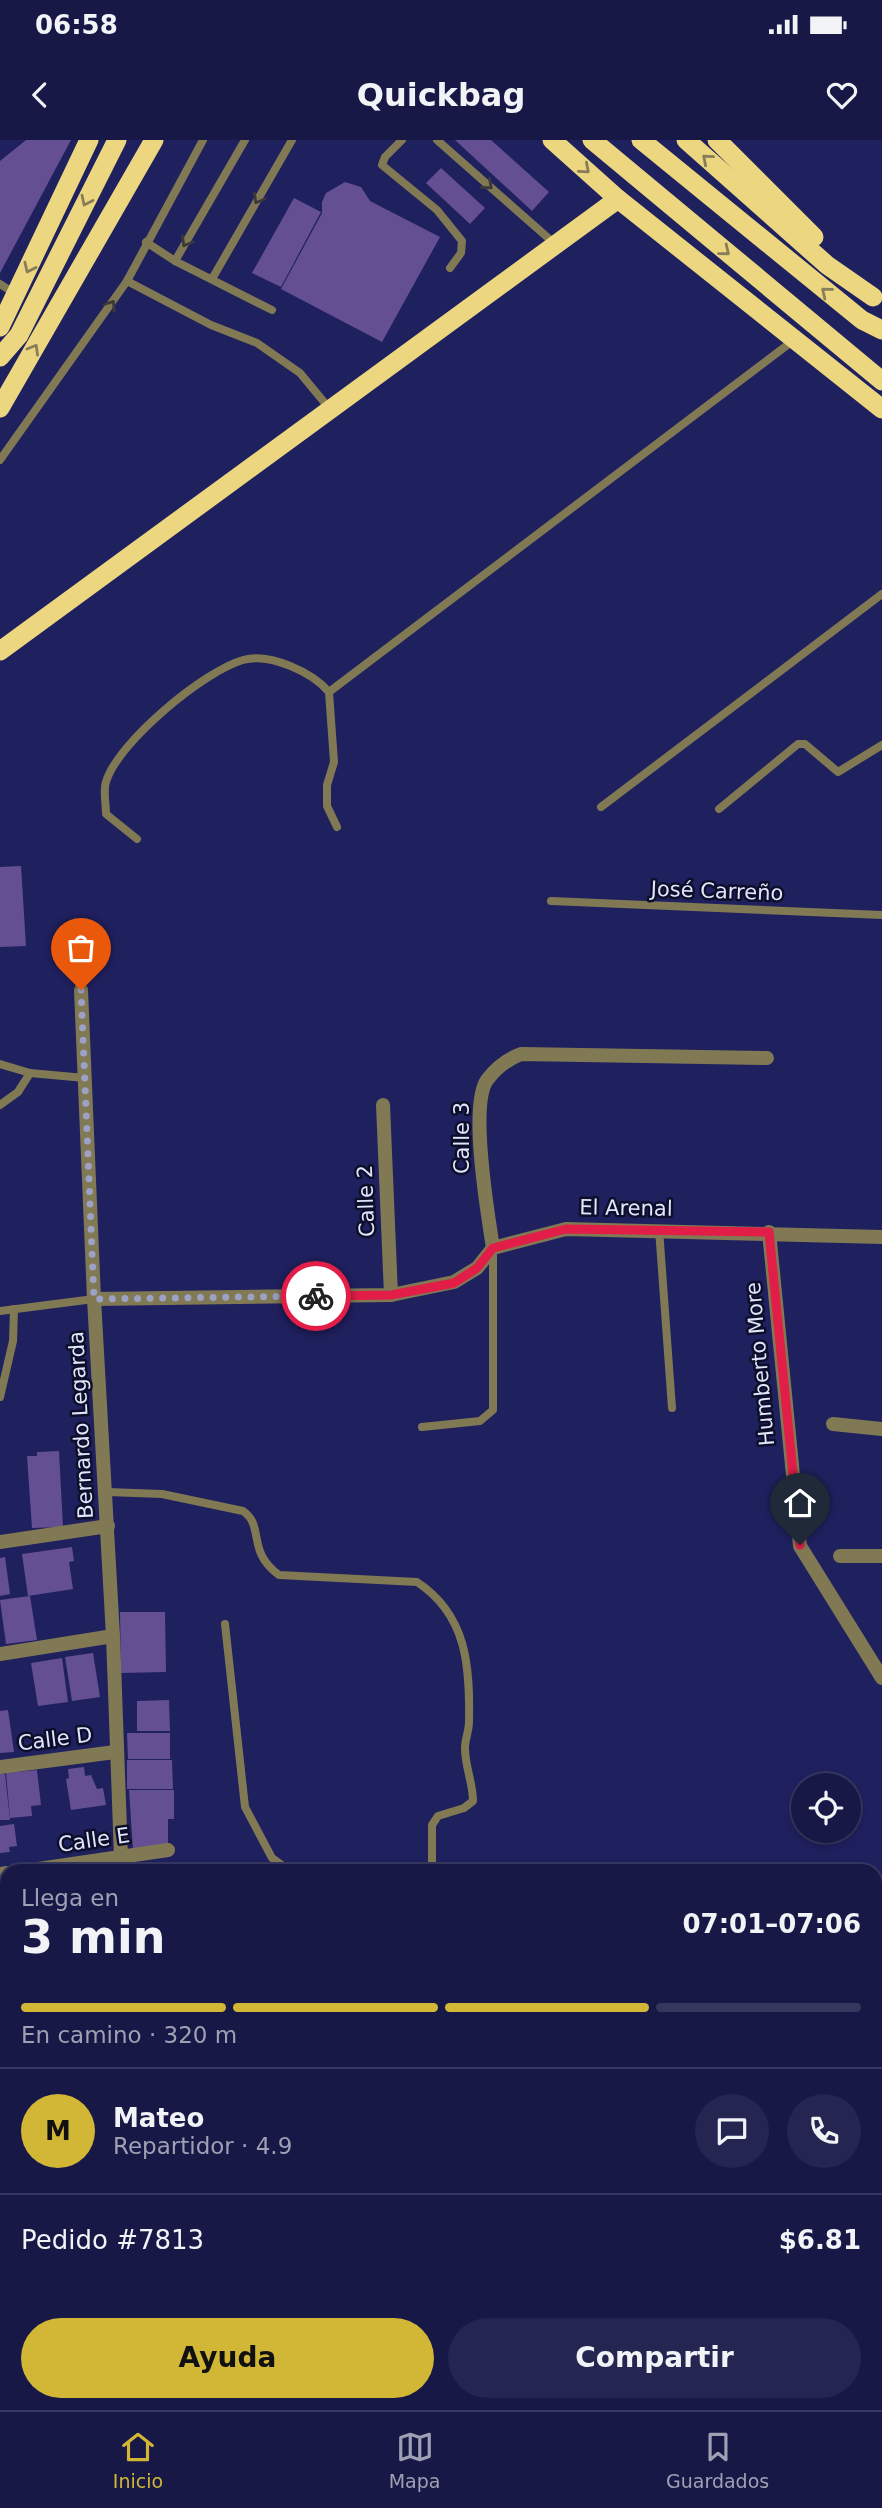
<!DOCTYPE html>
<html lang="es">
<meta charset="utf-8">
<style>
body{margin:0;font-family:"DejaVu Sans",sans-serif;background:#242551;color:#f1f3f6;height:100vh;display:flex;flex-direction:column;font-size:26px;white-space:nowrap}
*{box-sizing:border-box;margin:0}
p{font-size:23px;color:#9ea0b3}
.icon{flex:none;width:38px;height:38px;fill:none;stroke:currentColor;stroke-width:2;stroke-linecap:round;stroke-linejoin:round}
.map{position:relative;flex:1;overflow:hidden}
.details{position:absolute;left:0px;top:1724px;width:882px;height:548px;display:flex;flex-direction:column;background:#171846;border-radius:21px 21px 0 0;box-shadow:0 4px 10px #0003,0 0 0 2px #36375f}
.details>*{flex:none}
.tools{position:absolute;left:791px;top:1633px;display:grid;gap:14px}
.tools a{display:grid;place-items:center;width:70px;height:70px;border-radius:50%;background:#171846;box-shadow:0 4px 10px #0003,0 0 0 2px #36375f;font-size:35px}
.pin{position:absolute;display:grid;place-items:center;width:60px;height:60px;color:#fff;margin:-72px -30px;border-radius:50% 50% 50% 0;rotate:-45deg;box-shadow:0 0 7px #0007}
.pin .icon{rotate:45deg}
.courier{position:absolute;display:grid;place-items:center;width:70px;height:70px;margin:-35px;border:5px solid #e11d48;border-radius:50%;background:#fff;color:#222;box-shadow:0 2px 9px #0007}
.overview em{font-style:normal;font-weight:700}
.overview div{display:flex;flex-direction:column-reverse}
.overview{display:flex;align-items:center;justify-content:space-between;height:119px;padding:0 21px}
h1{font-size:46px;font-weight:700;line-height:52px}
.bar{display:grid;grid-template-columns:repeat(4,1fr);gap:10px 7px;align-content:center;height:84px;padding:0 21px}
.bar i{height:9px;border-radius:5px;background:#36375f}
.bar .selected{background:#d2b736}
.bar p{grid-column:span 4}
.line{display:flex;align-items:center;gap:18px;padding:0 21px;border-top:2px solid #36375f}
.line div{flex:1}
.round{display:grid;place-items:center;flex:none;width:74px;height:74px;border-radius:37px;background:#242551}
.action{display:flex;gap:14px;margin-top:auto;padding:14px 21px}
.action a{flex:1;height:80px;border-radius:42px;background:#d2b736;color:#111;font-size:28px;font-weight:700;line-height:80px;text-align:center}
.action a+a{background:#242551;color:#f1f3f6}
.status{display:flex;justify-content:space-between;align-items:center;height:49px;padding:0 35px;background:#171846;direction:ltr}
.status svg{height:19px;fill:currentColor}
header{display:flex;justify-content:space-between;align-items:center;height:91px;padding:0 21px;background:#171846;font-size:32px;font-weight:700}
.dock{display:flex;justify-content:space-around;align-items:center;height:98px;border-top:2px solid #36375f;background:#171846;font-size:19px;color:#9ea0b3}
.dock a{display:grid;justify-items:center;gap:4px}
.dock .selected{color:#d2b736}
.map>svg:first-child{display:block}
.building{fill:#644f93}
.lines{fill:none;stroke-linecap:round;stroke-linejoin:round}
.service{stroke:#817954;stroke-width:8}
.minor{stroke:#817954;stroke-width:14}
.trunk{stroke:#ecd780;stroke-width:19}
.oneway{stroke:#887d59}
.oneway2{stroke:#3b393b}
.done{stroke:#9da1c5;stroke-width:7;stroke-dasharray:0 12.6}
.route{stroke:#e11d48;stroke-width:9}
.labels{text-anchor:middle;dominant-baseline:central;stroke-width:5;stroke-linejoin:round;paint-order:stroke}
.street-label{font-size:21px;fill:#e1e6fd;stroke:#0d0f2a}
</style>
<div class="status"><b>06:58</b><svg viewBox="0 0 49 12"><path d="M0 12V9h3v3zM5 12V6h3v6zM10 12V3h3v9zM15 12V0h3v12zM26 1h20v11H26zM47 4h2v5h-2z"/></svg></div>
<header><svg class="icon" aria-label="back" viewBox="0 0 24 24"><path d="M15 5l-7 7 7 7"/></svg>Quickbag<svg class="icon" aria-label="heart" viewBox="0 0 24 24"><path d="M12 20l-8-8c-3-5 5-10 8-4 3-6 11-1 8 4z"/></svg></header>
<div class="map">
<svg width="882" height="2270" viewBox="0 0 882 2270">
<rect width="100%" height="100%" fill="#1f205e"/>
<g class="building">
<polygon points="26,0 71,0 0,133 0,21"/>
<polygon points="455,0 491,0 549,52 532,71"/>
<polygon points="441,28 485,68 470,84 426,43"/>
<polygon points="345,42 361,47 370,61 440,97 382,202 281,149 322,73 322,62 326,53"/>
<polygon points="294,58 321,72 281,147 252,133"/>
<polygon points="21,726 26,806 0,807 0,727"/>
<polygon points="59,1311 63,1387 32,1388 27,1316 37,1316 37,1312"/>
<polygon points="72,1407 74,1421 69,1422 73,1449 28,1456 22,1414"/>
<polygon points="5,1417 10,1454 0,1456 0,1418"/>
<polygon points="30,1456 37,1500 6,1504 0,1460"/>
<polygon points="120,1472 165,1472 166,1532 121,1533"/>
<polygon points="93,1513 100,1557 72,1561 65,1517"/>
<polygon points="62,1518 68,1562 38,1566 31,1523"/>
<polygon points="169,1560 170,1591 137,1591 137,1561"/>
<polygon points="8,1570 14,1612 0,1613 0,1571"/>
<polygon points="127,1593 170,1593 170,1619 128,1619"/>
<polygon points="127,1620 172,1620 173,1649 127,1649"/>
<polygon points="84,1627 85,1636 91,1635 97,1649 103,1648 106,1665 71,1670 66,1639 69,1638 68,1629"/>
<polygon points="37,1630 41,1665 31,1666 32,1676 10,1678 6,1633"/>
<polygon points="0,1634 5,1634 10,1680 0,1680"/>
<polygon points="129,1650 174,1650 174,1679 168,1679 168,1705 133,1710"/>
<polygon points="14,1684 17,1706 9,1707 10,1712 0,1713 0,1686"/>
<polygon points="7,1743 7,1784 0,1786 0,1745"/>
<polygon points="7,1786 7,1826 0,1827 0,1787"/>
<polygon points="4,1949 7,1949 7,1971 0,1972 0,1951"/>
<polygon points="0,2053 7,2053 7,2098 0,2099"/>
<polygon points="7,2128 7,2151 0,2151 0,2129"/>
</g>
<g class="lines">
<g class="service">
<polyline points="402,0 385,17 382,25 437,70 462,101 461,113 450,128"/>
<polyline points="437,0 555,104"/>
<polyline points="146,102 175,121 272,170"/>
<polyline points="175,121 245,0"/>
<polyline points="212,139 292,0"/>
<polyline points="127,141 211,185 257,203 300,233 329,268"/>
<polyline points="0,144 14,153"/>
<polyline points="0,320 127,141 203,0"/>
<polyline points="329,552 334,622 327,645 327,666 337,687"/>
<polyline points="601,667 882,454"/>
<polyline points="719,669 798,604 805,604 838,632 882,605"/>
<path d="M 137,699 L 106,674 C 106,664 103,650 106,642 C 117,603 204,531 243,520 C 270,512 313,533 329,552 L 794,200"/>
<polyline points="551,761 882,775"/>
<polyline points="0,924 30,933 85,938"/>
<polyline points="0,965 18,952 30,933"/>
<polyline points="659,1089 672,1268"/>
<polyline points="0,1171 94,1159"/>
<polyline points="0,1257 13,1201 14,1169"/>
<polyline points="422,1287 480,1281 493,1270 493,1111"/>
<path d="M 107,1352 L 162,1354 L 243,1371 C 265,1386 246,1411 279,1435 L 417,1442 C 467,1475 470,1526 469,1582 C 469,1591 465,1599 465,1608 C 465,1627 473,1643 473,1661 L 464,1668 L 438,1676 L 432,1685 L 432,1731"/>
<polyline points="225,1484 245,1667 272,1718 290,1731"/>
</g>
<g class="minor">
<polyline points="81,850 94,1159 113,1496 121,1717"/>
<polyline points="383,965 391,1155"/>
<polyline points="769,1092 800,1406 882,1538"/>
<path d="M 493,1108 C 488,1075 469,966 487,940 C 496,928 508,919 521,914 L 767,918"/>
<polyline points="94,1159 391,1155 454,1142 477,1128 493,1108 566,1089 882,1097"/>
<polyline points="833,1284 882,1289"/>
<polyline points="0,1402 108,1386"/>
<polyline points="840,1416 882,1416"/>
<polyline points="0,1514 113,1496"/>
<polyline points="0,1627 115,1612"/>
<polyline points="25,1731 168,1710"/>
<polyline points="0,1734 7,1733"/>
<polyline points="875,1789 882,1789"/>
<polyline points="0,1839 7,1838"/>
<polyline points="875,1868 882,1868"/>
<polyline points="0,1912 7,1911"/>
<polyline points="875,1943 882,1943"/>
<polyline points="0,1986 7,1986"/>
<polyline points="875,2093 882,2093"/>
<polyline points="0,2118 7,2118"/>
<polyline points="875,2170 882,2171"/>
<polyline points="0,2193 7,2192"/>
<polyline points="875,2237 882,2237"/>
<polyline points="410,2264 412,2270"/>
<polyline points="72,2270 141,2264"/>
</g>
<g class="trunk">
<polyline points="552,0 618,59 882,269"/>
<polyline points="592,0 882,241"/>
<polyline points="641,0 862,180 882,190"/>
<polyline points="686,0 827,125 873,157"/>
<polyline points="717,0 814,97"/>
<polyline points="0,187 89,0"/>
<polyline points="0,217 19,195 117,0"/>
<polyline points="0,268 154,0"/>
<polyline points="0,511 618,59"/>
</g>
</g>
<defs><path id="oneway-chevron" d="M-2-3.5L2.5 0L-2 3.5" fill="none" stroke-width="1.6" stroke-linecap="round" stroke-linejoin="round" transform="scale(1.75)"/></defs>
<g class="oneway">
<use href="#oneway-chevron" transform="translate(707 19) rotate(-139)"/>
<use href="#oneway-chevron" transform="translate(585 29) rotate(41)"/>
<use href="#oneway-chevron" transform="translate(86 61) rotate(116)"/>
<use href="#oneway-chevron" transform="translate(725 111) rotate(39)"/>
<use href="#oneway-chevron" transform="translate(29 128) rotate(115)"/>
<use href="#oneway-chevron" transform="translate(826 152) rotate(-141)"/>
<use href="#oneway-chevron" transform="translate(34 209) rotate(-60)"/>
</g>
<g class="oneway2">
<use href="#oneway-chevron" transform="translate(488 45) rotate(41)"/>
<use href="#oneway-chevron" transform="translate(258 59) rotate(120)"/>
<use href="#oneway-chevron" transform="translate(186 102) rotate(120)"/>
<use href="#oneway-chevron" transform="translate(111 165) rotate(-56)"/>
</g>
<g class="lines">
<polyline class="done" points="81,850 94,1159 316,1156"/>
<polyline class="route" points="316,1156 391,1155 454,1143 477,1128 493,1108 566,1089 769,1092 800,1405"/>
</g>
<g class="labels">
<g class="street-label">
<text transform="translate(717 751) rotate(2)">José Carreño</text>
<text transform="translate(462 998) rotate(-90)">Calle 3</text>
<text transform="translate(366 1061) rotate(-92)">Calle 2</text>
<text transform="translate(626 1068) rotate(1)">El Arenal</text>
<text transform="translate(760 1224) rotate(-95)">Humberto More</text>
<text transform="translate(81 1285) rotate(-93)">Bernardo Legarda</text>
<text transform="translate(55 1599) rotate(-7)">Calle D</text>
<text transform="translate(94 1700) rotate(-8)">Calle E</text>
</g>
</g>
</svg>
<div class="tools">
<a><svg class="icon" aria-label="locate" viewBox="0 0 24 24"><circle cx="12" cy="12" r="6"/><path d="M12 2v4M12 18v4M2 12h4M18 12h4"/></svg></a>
</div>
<div class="pin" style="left:81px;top:850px;background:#ea580c"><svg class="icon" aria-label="bag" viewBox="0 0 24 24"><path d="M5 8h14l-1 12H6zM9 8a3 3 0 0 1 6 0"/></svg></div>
<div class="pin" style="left:800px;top:1405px;background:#1f2937"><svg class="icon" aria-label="home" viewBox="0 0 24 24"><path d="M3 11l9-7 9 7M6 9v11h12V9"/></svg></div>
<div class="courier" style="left:316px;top:1156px"><svg class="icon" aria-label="bike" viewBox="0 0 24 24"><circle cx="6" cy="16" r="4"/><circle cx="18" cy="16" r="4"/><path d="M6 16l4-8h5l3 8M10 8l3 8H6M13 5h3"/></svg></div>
<section class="details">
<div class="overview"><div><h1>3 min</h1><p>Llega en</p></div><em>07:01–07:06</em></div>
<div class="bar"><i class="selected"></i><i class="selected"></i><i class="selected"></i><i></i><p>En camino · 320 m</p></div>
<div class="line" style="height:126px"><b class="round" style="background:#d2b736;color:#111">M</b><div><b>Mateo</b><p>Repartidor · 4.9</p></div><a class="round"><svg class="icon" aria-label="chat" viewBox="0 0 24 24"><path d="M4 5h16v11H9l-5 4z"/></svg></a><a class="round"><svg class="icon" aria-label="phone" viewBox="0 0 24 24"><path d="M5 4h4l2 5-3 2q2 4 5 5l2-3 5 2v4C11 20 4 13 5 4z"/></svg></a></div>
<div class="line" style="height:91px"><div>Pedido #7813</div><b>$6.81</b></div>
<div class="action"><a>Ayuda</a><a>Compartir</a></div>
</section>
</div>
<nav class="dock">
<a class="selected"><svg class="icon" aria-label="home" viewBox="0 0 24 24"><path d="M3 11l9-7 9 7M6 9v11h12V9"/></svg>Inicio</a>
<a><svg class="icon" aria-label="map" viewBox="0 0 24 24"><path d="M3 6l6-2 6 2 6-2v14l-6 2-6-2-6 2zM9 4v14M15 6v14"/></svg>Mapa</a>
<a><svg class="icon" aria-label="saved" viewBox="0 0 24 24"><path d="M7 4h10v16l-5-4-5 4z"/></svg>Guardados</a>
</nav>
